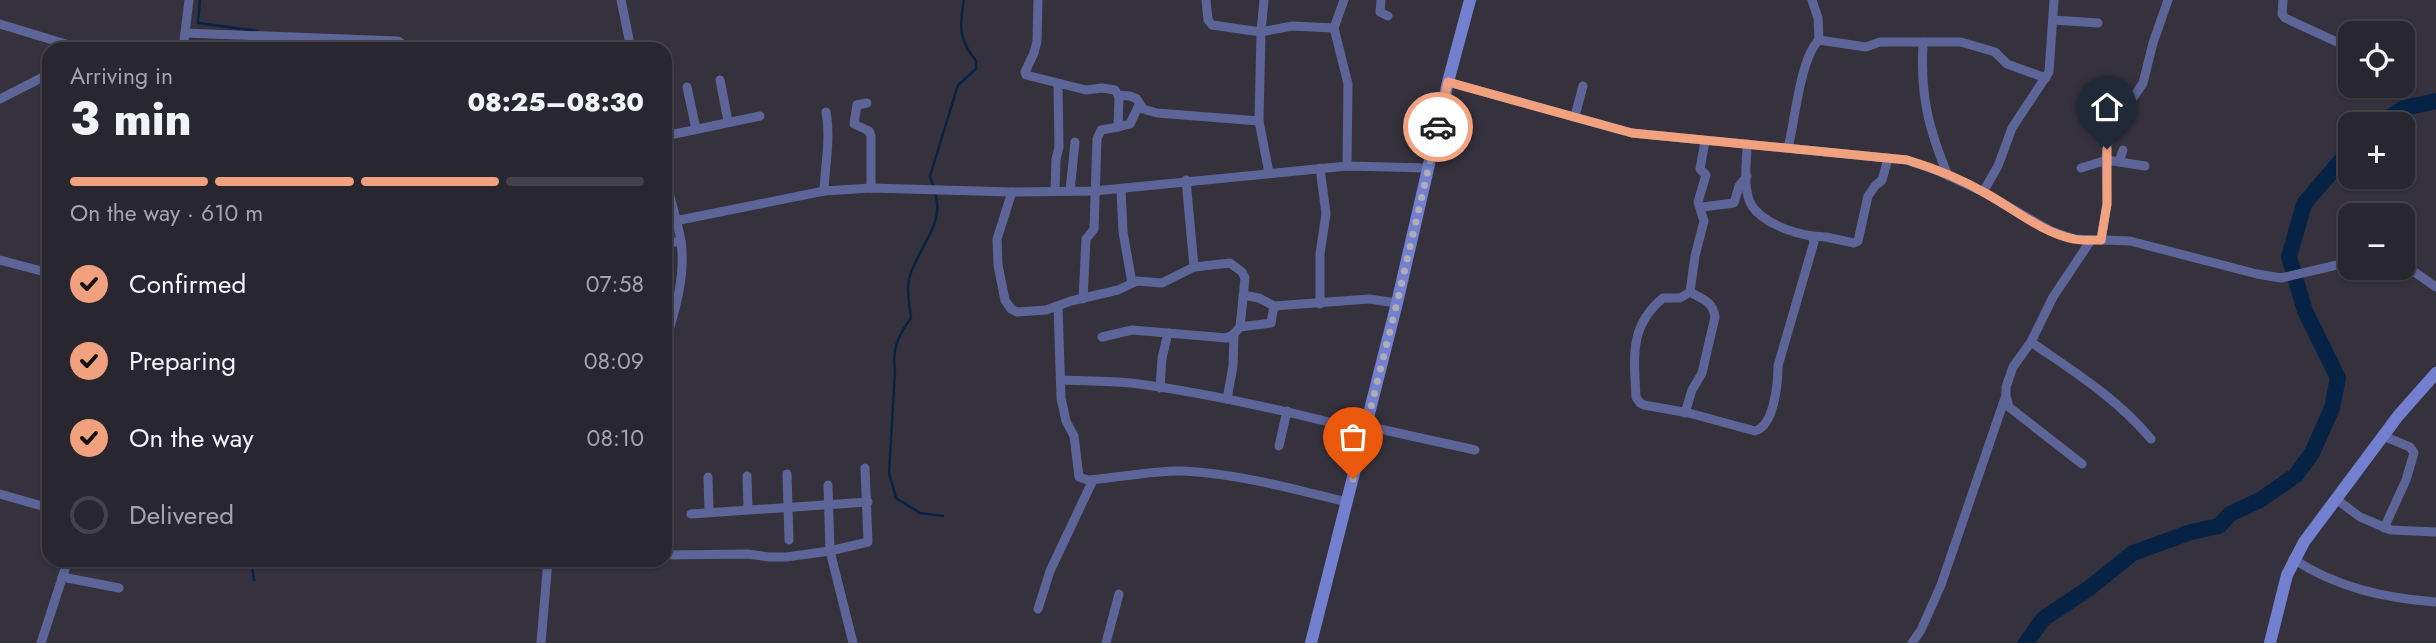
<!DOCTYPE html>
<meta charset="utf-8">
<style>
body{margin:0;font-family:Jost,sans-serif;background:#34323a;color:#f1f3f6;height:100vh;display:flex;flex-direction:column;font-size:26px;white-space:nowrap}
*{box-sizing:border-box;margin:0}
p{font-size:23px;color:#a5a5aa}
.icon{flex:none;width:38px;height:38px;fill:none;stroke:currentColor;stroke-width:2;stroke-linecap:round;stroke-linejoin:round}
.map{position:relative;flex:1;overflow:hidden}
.panel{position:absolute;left:42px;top:42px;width:630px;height:525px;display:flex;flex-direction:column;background:#28262e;border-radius:21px;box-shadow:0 2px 5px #0004,0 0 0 2px #44434a}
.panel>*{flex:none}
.tools{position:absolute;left:2338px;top:21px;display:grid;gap:14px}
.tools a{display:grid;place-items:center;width:77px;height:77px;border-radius:14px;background:#28262e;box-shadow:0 2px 5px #0004,0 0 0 2px #44434a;font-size:35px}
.pin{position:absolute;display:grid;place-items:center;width:60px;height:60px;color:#fff;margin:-72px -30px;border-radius:50% 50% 50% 0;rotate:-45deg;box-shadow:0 0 7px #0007}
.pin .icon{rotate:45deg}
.courier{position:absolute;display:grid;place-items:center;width:70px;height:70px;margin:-35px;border:5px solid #f2a17e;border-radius:50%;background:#fff;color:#222;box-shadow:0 2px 9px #0007}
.summary em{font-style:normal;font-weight:800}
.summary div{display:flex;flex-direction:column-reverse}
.summary{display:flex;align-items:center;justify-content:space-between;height:119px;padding:0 28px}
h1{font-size:46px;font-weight:800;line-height:52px}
.bar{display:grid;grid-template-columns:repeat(4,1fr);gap:10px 7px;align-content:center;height:84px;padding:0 28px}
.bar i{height:9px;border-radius:5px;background:#44434a}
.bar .current{background:#f2a17e}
.bar p{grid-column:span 4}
ol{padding:0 28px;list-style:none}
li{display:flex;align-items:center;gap:21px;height:77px}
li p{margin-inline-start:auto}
li .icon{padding:7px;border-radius:50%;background:#f2a17e;color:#111;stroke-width:4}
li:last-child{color:#a5a5aa}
li i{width:38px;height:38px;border:4px solid #44434a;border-radius:50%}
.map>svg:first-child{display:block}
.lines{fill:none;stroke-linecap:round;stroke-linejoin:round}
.stream{stroke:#062345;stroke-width:2.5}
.river{stroke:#062345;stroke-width:16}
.street{stroke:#5d6598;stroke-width:9}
.secondary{stroke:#737fcf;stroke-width:12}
.done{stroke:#afaeb6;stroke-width:7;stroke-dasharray:0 12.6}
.route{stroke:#f2a17e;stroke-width:9}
</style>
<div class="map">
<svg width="2436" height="643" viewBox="0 0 2436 643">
<rect width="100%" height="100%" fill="#35323e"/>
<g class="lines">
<g class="stream">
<polyline points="200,0 198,23 257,31"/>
<polyline points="266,39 268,49"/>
<path d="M 933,186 L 930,176 L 958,85 L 976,69 L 976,61 C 959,40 959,27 964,0"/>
<path d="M 935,193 C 946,224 916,250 909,279 C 906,291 910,306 911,318 C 898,336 892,348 895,371 L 889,473 L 896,498 L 920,513 L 943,516"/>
<polyline points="251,560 254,580"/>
</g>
<g class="river">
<polyline points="2379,124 2404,108 2436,101"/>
<polyline points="2026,643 2043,619 2088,589 2133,553 2191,532 2219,526 2230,514 2260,500 2296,475 2312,453 2332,408 2338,378 2305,311 2289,257 2304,204 2350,150"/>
</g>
<g class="street">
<polyline points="621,0 631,49"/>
<polyline points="1038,0 1037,41 1034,53 1025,72 1026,75 1086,90 1102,88 1115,90 1118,95 1130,96 1137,99 1143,109 1157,113 1259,121 1261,32 1292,26 1334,28 1344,0"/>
<polyline points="1206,0 1208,20 1212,25 1261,32 1264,0"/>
<polyline points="1381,0 1380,12 1388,16"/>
<polyline points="1812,0 1818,18 1819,40 1866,47 1880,42 1961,42 1995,52 2007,64 2046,78"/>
<polyline points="2283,0 2282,14 2285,18 2350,48"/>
<polyline points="2053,20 2098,23"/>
<polyline points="0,24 82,49"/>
<polyline points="1334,28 1348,84 1347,166"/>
<polyline points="185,33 398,41 409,49"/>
<path d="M 1923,42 C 1920,95 1928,127 1948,176"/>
<polyline points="183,49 189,0"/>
<polyline points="720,80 728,121"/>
<polyline points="1448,82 1632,133 1907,160 1938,171 1983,192 2051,231 2074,239 2130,241 2257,274 2281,278 2350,262"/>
<polyline points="687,87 696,129"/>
<polyline points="0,99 49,74"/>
<polyline points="867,103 857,105 854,124 869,131 871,136 871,188"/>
<polyline points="1575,116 1583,86"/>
<polyline points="1259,121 1269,173"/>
<polyline points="1118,127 1130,124 1139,105"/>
<polyline points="665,136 760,116"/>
<path d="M 1705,141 L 1700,169 L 1706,175 L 1698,202 L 1704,221 L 1695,256 L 1690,292 L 1680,298 L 1663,298 C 1629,326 1634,357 1636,397 L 1640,403 L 1644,405 L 1689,413 L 1755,431 C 1774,426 1778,384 1778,366 L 1814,242 L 1812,236 C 1793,233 1763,223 1752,206 C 1742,190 1747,162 1747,144"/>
<path d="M 1788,148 C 1795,121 1800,58 1819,40"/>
<polyline points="2119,162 2123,150"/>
<polyline points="1320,168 1326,214 1320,254 1320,304"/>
<polyline points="2081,168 2107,160 2145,166"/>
<path d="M 665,177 C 670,198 677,220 681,241 C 686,276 675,311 665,344"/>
<polyline points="1186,180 1194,267 1230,263 1242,272 1245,278 1240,327"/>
<polyline points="1121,189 1123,232 1132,283"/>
<path d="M 824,191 C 825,164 831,139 826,112"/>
<polyline points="1055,191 1056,159 1059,147 1058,84"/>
<polyline points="1070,191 1075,142"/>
<polyline points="1012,192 997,239 998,265 1005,300 1011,309 1017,312 1046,310 1071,301 1118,290 1137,281 1162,283 1194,267"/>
<polyline points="1983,192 1998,166 2012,128 2049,72 2054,0"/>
<polyline points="1702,207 1734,203 1739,186 1747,176"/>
<polyline points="675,221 824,191 871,188 1012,192 1094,191 1347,166 1428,168"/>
<polyline points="1812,236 1826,237 1854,243 1858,241 1868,196 1875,186 1882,180 1888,159"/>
<polyline points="2101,240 2107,204 2106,156 2108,143 2117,122 2143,83 2153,43 2168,0"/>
<polyline points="665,242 681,242"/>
<polyline points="0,260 49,273"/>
<polyline points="2403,264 2436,287"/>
<polyline points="1243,295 1259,298 1274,306"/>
<polyline points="1083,299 1086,239 1094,229 1097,139 1101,130 1118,127 1119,96"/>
<path d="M 1058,306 L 1061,398 L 1066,421 L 1074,436 L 1079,477 L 1088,480 C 1119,478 1152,470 1184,471 C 1239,474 1294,489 1347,502"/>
<polyline points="1102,337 1132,330 1227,338 1234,334 1240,327 1271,323 1274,306 1369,299 1397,303"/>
<path d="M 2031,342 C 2073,371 2118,399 2151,439"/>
<path d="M 1061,380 C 1084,381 1108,381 1131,383 C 1210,393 1287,411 1364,431"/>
<polyline points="1160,388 1162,358 1168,333"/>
<polyline points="1227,399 1233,366 1234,334"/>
<path d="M 1685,413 L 1692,390 L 1702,373 L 1715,317 C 1713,301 1702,299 1690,292"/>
<polyline points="1366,426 1475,450"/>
<polyline points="2383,436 2410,447 2414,453 2406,480 2384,528"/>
<polyline points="1279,446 1287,411"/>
<polyline points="2082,464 2009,407 2006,396 2006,387 2013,367 2031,342 2053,297 2091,240"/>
<polyline points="787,474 789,540"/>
<polyline points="747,476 748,509"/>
<polyline points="708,477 709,511"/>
<polyline points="828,485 830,551 853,643"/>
<polyline points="0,494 49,508"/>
<polyline points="2336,499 2360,517 2391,530 2436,532"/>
<polyline points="691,514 868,502"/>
<polyline points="665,555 748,554 769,557 786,557 830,551 868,542 865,468"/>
<path d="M 2293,559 C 2338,588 2384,598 2436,602"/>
<polyline points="62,577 119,588"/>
<polyline points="1038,609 1050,571 1093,480"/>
<polyline points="41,643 68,560"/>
<polyline points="541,643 548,560"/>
<polyline points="1106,643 1119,594"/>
<polyline points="1912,643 1921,630 1941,585 2005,398"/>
</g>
<g class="secondary">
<polyline points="1311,643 1397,303 1448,82 1470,0"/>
<polyline points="2270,643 2287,575 2304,542 2398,416 2436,373"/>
</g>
</g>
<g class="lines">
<polyline class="done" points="1353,479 1397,303 1438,127"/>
<path class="route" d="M 1438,127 L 1448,82 L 1632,133 L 1907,160 C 1934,168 1963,180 1987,194 C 2014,209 2043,233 2074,239 C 2082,241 2092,240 2101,240 L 2107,204 L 2107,149"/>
</g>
</svg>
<div class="tools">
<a><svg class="icon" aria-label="locate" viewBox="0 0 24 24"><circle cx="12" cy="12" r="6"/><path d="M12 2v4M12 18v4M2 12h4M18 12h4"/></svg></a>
<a>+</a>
<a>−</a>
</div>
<div class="pin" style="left:1353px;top:479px;background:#ea580c"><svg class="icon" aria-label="bag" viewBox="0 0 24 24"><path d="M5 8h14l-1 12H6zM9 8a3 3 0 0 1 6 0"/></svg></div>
<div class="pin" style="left:2107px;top:149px;background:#1f2937"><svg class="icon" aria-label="home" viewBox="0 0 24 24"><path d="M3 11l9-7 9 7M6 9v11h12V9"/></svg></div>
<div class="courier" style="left:1438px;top:127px"><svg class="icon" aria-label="car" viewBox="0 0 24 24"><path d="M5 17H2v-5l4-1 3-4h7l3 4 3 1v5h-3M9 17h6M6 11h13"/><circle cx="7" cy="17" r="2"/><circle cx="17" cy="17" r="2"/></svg></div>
<section class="panel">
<div class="summary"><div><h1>3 min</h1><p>Arriving in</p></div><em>08:25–08:30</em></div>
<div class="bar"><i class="current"></i><i class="current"></i><i class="current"></i><i></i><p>On the way · 610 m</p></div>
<ol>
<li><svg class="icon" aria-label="check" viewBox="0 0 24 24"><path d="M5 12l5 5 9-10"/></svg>Confirmed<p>07:58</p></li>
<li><svg class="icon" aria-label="check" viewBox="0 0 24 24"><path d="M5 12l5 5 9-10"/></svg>Preparing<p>08:09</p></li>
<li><svg class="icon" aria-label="check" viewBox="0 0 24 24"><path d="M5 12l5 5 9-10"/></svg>On the way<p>08:10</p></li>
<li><i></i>Delivered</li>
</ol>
</section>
</div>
